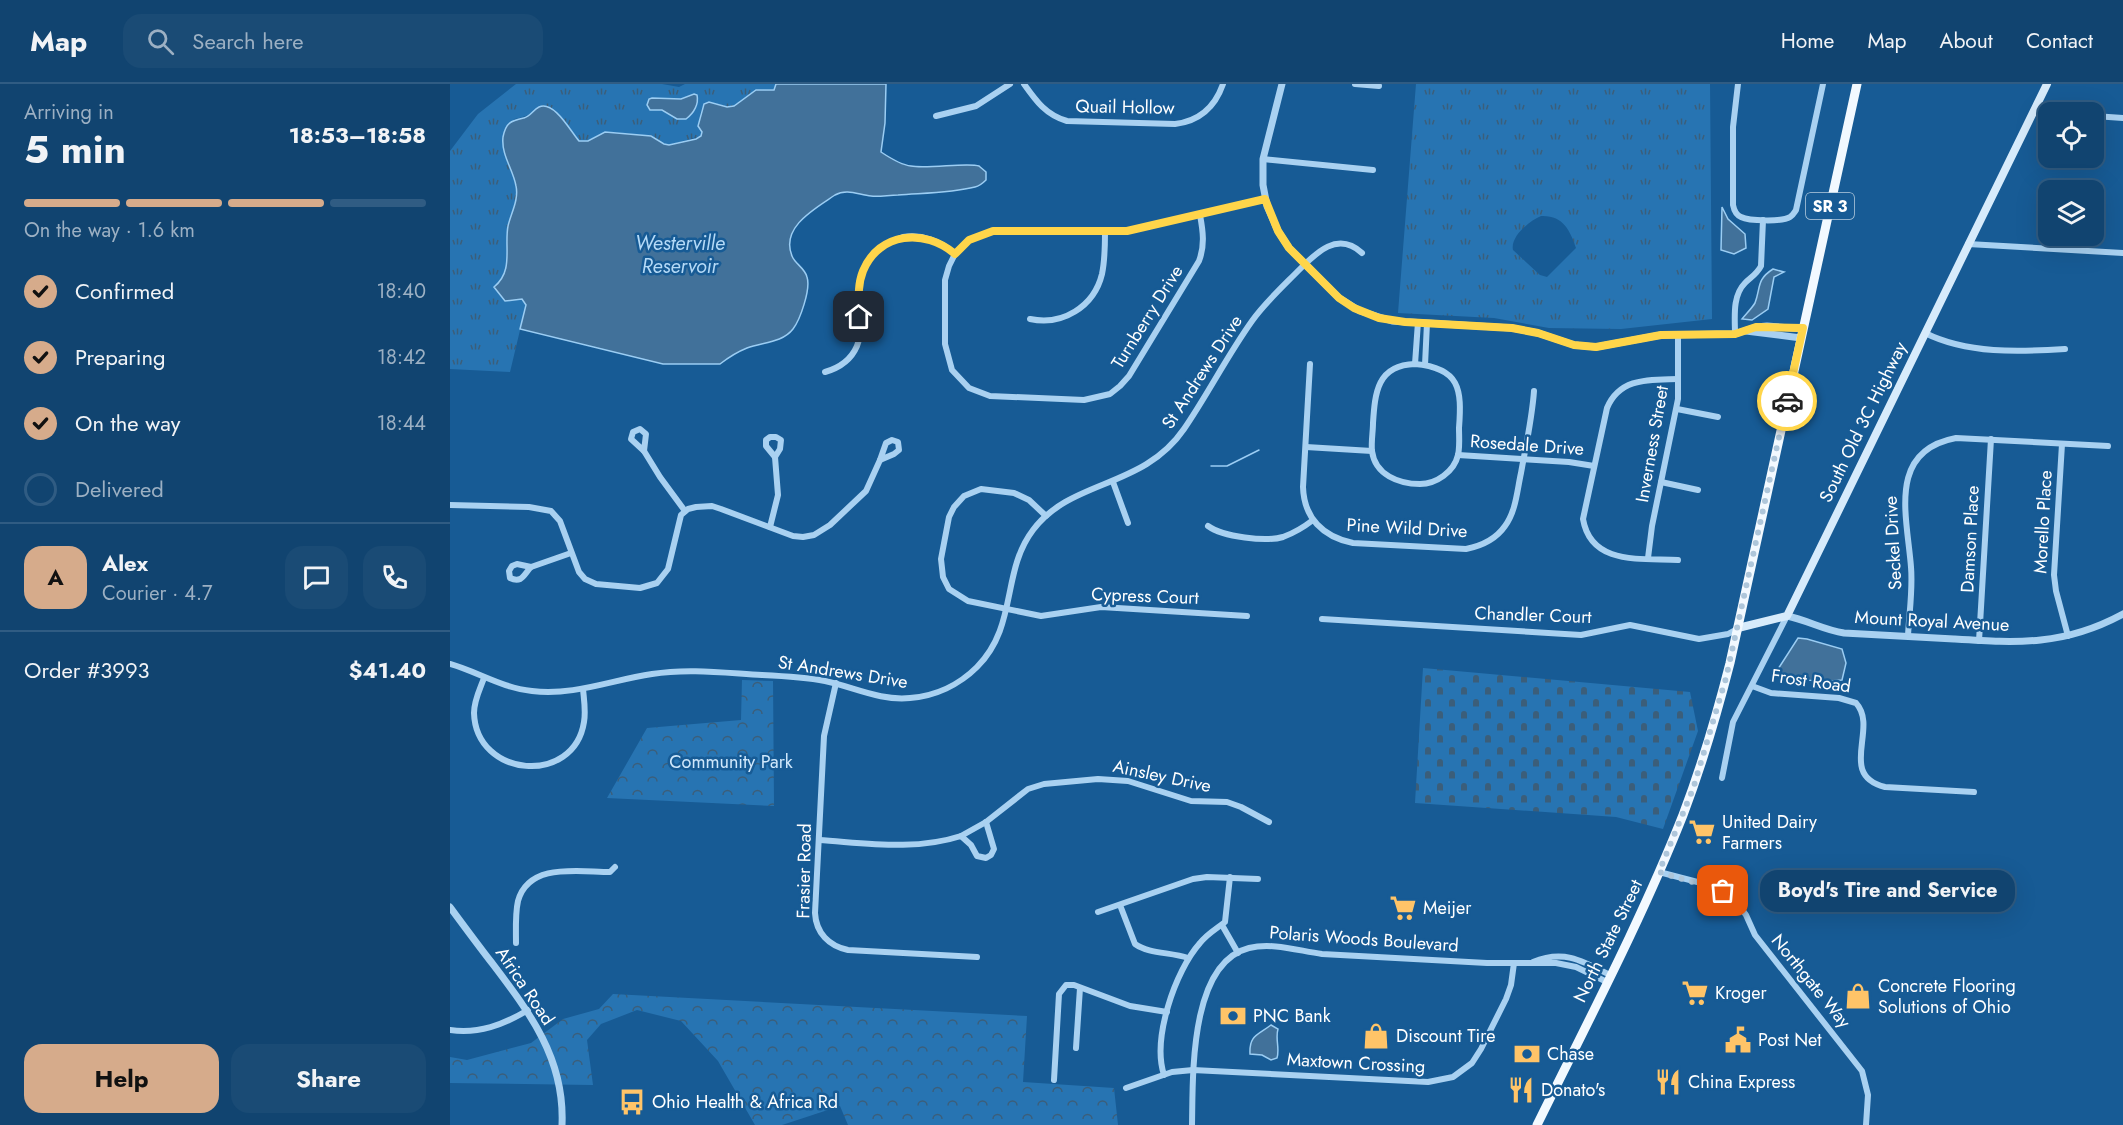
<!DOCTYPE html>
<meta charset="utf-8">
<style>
body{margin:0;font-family:Jost,sans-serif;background:#1a4b75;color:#f1f3f6;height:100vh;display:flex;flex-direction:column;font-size:22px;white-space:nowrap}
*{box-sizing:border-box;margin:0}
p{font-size:20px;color:#9cb0c3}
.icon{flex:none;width:33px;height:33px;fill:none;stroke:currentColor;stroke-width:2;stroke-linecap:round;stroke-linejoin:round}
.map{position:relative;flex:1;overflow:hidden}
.drawer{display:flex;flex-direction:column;background:#114470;width:450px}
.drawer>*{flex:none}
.fabs{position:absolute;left:1588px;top:18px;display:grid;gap:12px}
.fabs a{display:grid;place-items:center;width:66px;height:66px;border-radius:12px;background:#114470;box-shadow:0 6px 24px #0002,0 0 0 2px #305c83;font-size:30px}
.pin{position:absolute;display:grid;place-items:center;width:51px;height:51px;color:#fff;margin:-26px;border-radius:12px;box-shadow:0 3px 9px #0006}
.courier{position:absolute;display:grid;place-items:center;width:60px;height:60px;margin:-30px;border:4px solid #ffd54a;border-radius:50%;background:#fff;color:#222;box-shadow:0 2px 8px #0007}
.bubble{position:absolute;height:42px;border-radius:18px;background:#114470;box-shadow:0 6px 24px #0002,0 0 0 2px #305c83;font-size:20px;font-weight:700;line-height:42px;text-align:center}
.overview em{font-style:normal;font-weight:700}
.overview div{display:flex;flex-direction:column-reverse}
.overview{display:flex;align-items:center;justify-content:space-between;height:102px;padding:0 24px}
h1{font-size:39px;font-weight:700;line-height:45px}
.bar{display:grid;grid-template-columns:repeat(4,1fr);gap:9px 6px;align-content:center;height:72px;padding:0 24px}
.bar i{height:8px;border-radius:4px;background:#305c83}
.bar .selected{background:#d6ab8b}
.bar p{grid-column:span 4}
.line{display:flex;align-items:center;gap:15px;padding:0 24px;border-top:2px solid #305c83}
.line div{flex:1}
.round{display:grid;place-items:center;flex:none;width:63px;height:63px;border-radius:18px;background:#1a4b75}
ol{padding:0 24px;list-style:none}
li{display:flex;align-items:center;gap:18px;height:66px}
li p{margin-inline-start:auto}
li .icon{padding:6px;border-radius:50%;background:#d6ab8b;color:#111;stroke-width:4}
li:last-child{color:#9cb0c3}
li i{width:33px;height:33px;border:3px solid #305c83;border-radius:50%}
.action{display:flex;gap:12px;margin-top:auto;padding:12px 24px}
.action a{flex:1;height:69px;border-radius:18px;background:#d6ab8b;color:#111;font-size:24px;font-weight:700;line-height:69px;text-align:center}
.action a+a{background:#1a4b75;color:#f1f3f6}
header{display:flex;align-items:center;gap:36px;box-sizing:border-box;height:84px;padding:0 30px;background:#114470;border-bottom:2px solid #305c83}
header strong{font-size:28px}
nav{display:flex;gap:33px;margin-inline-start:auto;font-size:21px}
.search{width:420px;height:54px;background:#1a4b75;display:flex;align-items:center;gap:15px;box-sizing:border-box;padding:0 21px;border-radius:18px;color:#9cb0c3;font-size:22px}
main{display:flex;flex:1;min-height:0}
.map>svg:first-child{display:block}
.grass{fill:url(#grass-tufts);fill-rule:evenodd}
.forest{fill:url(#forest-crowns)}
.cemetery{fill:url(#cemetery-stones)}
.water{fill:#41719a;stroke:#9bcdf3;stroke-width:1.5}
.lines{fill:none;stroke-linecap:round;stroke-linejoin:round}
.stream{stroke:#9bcdf3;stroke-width:1.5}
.minor{stroke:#a9d1f1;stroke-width:6}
.tertiary{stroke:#a9d1f1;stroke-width:7}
.secondary{stroke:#d7ebfb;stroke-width:8}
.primary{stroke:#f2f9ff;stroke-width:9}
.done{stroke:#aec6da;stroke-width:6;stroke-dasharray:0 10.8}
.route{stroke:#ffd54a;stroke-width:8}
.labels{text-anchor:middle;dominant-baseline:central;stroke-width:5;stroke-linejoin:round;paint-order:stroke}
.shield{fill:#175b95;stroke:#b9cedf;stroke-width:1.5}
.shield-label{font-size:16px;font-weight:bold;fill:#fff}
.street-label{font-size:18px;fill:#fff;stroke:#175b95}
.park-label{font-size:18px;fill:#d0e8fc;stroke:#175b95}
.poi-label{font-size:18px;fill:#fff;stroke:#175b95;text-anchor:start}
.water-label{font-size:20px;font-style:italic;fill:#b5daf7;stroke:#175b95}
</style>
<header>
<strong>Map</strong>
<div class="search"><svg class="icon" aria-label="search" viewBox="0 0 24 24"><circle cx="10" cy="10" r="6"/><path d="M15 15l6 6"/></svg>Search here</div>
<nav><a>Home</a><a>Map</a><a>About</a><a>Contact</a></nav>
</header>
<main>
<section class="drawer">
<div class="overview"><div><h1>5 min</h1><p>Arriving in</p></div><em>18:53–18:58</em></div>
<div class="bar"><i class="selected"></i><i class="selected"></i><i class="selected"></i><i></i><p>On the way · 1.6 km</p></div>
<ol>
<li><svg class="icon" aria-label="check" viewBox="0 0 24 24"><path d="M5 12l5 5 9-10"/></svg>Confirmed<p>18:40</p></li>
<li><svg class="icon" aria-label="check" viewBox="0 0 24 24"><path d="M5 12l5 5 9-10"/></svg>Preparing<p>18:42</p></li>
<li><svg class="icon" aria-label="check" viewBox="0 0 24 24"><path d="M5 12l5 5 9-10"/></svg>On the way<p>18:44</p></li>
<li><i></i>Delivered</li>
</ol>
<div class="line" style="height:108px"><b class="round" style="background:#d6ab8b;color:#111">A</b><div><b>Alex</b><p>Courier · 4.7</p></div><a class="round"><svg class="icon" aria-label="chat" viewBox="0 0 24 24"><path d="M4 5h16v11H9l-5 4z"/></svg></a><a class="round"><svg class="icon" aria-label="phone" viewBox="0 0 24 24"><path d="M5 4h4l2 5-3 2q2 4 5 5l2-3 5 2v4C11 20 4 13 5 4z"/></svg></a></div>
<div class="line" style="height:78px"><div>Order #3993</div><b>$41.40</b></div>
<div class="action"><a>Help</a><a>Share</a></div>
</section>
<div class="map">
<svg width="1673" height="1041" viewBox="0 0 1673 1041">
<defs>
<pattern id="grass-tufts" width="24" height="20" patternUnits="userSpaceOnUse" patternTransform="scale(1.5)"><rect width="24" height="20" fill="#2774b2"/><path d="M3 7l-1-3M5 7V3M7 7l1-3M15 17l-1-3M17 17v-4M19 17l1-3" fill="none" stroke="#3b5e7a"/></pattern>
<pattern id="forest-crowns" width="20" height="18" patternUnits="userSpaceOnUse" patternTransform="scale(1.5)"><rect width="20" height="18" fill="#2774b2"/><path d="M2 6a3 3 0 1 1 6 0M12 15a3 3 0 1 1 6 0" fill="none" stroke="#3b5e7a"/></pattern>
<pattern id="cemetery-stones" width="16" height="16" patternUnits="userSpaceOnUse" patternTransform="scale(1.5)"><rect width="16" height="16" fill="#2774b2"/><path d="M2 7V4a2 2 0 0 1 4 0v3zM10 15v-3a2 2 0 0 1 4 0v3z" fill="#3b5e7a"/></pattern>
</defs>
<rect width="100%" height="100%" fill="#175b95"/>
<g class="grass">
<path d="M 66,0 L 212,0 L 229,3 L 235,0 L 326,0 L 324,5 L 306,6 L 284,22 L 277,23 L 264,19 L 254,20 C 245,38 254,40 251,52 L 219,61 L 214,60 L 201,52 L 163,48 L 150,50 L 138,57 L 129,57 L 114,36 L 100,24 C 85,25 79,33 64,35 L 57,77 L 64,94 L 67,112 L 57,144 L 58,170 L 57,180 L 50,198 L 55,216 L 72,215 L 76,221 L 60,288 L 0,285 L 0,67 L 28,30 Z"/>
<path d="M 966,0 L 1260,0 L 1262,235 L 1171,245 L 1099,244 L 1044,234 L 948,229 ZM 1091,132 C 1113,131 1120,146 1126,164 L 1097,193 L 1090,191 L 1063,166 C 1060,153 1079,137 1091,132 Z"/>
</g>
<g class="forest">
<polygon points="292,596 323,597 324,722 157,714 197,644 291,636"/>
<polygon points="163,910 577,932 573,998 664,1004 668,1041 398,1041 390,1022 332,1041 305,1041 268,977 231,937 187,926 151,940 137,956 143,1001 0,999 0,973 17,976 81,959 113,935 149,925"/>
</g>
<polygon class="cemetery" points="973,584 1240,608 1248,647 1213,745 1166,733 965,719"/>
<g class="water">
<path d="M 326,0 L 436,0 L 435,39 L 431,68 C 440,74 451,81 461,82 C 478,85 519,78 529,82 C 530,83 535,87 536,88 L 536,96 C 533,99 529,102 525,103 C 501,109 473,109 448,111 C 439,111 429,113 421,112 C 409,111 397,104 385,111 C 366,124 330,143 342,172 C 345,180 355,184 357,193 C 361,205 350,236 343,245 C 332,259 313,258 297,264 C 287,268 279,273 270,280 L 213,280 L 70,245 L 76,221 L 72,215 L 55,217 L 44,203 C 64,187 54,163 58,142 C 61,129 69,116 66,102 C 63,85 51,71 53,53 C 56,38 61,37 74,34 C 81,32 83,26 89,23 C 104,16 121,48 129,57 L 138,57 L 155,48 L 201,52 L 214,60 L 219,61 L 246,55 L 251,52 L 252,48 L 248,42 L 254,20 L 259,18 L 277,23 L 284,22 L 306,6 L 324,6 Z"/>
<path d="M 244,10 L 247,11 C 249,20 244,29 236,35 L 227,35 L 212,26 L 200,26 L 197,21 L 199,15 L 202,14 L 231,15 Z"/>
<polygon points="1272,123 1278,135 1295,150 1296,164 1284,170 1271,166"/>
<path d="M 1323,185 L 1334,188 L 1324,193 L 1318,225 L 1302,236 L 1292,235 C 1296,230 1302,224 1305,219 C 1311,203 1306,196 1323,185 Z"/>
<path d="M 1348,554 L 1357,555 L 1392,565 L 1396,579 L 1392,596 C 1377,598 1337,598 1328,585 L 1330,582 Z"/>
<path d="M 821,941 L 828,945 C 825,955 830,964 827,974 L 821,976 L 812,971 L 800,970 C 799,951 808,951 821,941 Z"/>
</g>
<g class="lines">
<polyline class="stream" points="761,382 777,382 809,366"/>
<g class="minor">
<path d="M 574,0 C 586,17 596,31 617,37 L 725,40 C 750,37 765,23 773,0"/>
<polyline points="905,0 929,2"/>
<path d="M 1288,0 L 1283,43 L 1283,121 C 1284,126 1286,131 1291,133 C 1299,137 1332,138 1340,133 C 1343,131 1344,129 1346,126 L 1373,0"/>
<polyline points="1583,28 1599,29"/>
<polyline points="486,32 526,22 560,0"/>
<polyline points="1644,32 1673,34"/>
<polyline points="813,75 923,86"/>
<path d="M 750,131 C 753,147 755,161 749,177 L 679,292 L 670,302 L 660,310 L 634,316 L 540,312 L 519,304 L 502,286 L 495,260 L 495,196 L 499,182 L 505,170 L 519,156 L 544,147 L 677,147 L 815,115"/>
<polyline points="1518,160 1673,169"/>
<path d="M 580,235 C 612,242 644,223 652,190 C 655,176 655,162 655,148"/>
<path d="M 1475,249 C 1517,270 1569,268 1615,265"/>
<path d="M 1285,250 C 1285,234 1282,212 1295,199 C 1301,193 1307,190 1311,182 L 1313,136"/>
<path d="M 860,280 L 853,403 C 854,434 873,453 903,459 L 1016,465 C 1031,462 1046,455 1055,442 C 1066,427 1067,407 1071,389 C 1076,361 1082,335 1084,307"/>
<path d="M 965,280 C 1010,284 1012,305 1009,344 C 1009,352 1010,363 1008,371 C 1004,388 986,400 970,400 C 949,400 925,391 922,367 C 921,358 923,348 923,339 C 925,309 927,281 965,280 Z"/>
<polyline points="965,280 968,238"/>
<polyline points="975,281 977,239"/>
<path d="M 375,288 C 389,284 401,276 407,262 C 419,231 394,200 425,169 C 433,161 443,156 453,153 C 472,150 491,157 505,170"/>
<polyline points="1227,325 1268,333"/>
<polygon points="190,345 196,350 194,367 181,355 183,348"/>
<polygon points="320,353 326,353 331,356 330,365 325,373 316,362 316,356"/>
<polygon points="442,356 448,358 449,366 444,370 430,376 436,359"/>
<polyline points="1612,360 1604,491 1606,507 1618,552"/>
<polyline points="856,363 922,367"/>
<polyline points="194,367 210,393 235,427"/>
<polyline points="1008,371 1119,378 1144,382"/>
<polyline points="663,398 678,439"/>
<polyline points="1211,398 1248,406"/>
<polyline points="0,421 79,423 101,427 110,437 129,488 135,495 146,500 190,504 207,499 218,485 231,431 238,425 246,423 262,422 271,425 343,452 353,453 364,451 380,441 416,407 430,376"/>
<polyline points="596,432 579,416 564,409 531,405 514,412 504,423 499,433 491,475 493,493 499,505 518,517 591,532 651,523 797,532"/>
<path d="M 758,442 C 773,453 816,458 833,453 C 844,449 854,443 863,436"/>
<polyline points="320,443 328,411 325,373"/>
<polyline points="1198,474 1202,442 1228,315 1228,251"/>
<path d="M 1228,476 C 1192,474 1141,482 1133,435 L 1157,324 C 1170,293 1200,296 1228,295"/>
<path d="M 67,480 L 81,483 C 74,490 72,500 60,494 L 59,487 L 62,482 Z"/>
<polyline points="81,483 121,469"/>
<polyline points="872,535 1131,551 1180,541 1249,555 1278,550 1287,545"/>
<path d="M 1458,552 C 1459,530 1463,506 1461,483 C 1457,432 1437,367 1506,354 L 1658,362"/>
<polyline points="1529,557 1541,355"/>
<path d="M 0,580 C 28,588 52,604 82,607 C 124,612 161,596 202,590 C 238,584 276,589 312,591 C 333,592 354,593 375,597 C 404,603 430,617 460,614 C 485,612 509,601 527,583 C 568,542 551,488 583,446 C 621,395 693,405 734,345 C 758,310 777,272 802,237 C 814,220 830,205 845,190 C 863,172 886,145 912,169"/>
<path d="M 34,594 C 30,605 24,616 24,629 C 26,694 124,702 134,638 C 136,627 134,616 133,605"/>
<path d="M 386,599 L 374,652 L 365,829 C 366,849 379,862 398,866 L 527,873"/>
<path d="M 1302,602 L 1321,609 L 1389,614 L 1406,619 C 1429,644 1387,691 1435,703 L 1524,708"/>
<polyline points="1272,694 1283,638 1337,532"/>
<polyline points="511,752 536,738 578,705 594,700 648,695 678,697 741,717 777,718 791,723 819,738"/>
<path d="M 369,756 C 416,759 465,767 511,752 L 521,761 L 527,772 L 536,774 L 541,771 L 544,765 L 536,738"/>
<polyline points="1209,788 1259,801 1273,807 1286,817 1296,831 1305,851 1412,987 1418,1011 1416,1041"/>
<path d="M 670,821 L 685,860 C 699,870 721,868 738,874"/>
<polyline points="648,828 743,795 757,793 808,795"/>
<polyline points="772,841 788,869"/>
<path d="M 66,859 C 66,846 65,830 68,817 C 79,778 129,788 160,788 L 165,783"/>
<path d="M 1083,878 C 1114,865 1133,877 1160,891"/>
<path d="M 0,946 C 29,950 53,941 78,926"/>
<polyline points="626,964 630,904"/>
<path d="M 714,991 C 702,955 725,887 750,859 C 757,850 766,845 775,838 L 780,793"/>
<polyline points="604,996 609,910 616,901 624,901 680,922 717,928"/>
<polyline points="676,1004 722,988 743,986 978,998 1003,993 1022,979 1031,965 1056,915 1061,901 1064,879"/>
<path d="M 742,1041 C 743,994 739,879 799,864 C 823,858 849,867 872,870 L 1037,879 L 1106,879 L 1126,883 L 1157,898"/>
</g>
<g class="tertiary">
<polyline points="832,0 813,75 813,101 817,122 828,147 839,164 889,214 910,227 942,237 1062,244 1088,249 1124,261 1146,263 1211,251 1285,250 1306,243 1317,242 1353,245"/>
<polyline points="1296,247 1351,254"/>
<path d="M 1337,532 C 1357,536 1374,546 1394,549 C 1431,551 1467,553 1504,555 C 1568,559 1614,562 1673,530"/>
<path d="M 0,823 C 14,842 28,861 42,879 C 80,929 115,975 112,1041"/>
</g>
<polyline class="secondary" points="1288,544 1337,532 1597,0"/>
<path class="primary" d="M 1087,1041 C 1137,939 1191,837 1233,731 C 1252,681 1267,630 1280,579 L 1407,0"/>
</g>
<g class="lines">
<polyline class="done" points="1273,807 1209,788 1243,705 1276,594 1337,317"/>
<path class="route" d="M 409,233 C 409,218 407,202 413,187 C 429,148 475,144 505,170 L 519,156 L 543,147 L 677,147 L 815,115 L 828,147 L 839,164 L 889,214 L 904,224 L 929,234 L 955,238 L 1062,244 L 1088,249 L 1124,261 L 1146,263 L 1211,251 L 1285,250 L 1306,243 L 1353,244 L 1337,317"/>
</g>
<defs>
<g id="supermarket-bare" transform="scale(2.07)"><path d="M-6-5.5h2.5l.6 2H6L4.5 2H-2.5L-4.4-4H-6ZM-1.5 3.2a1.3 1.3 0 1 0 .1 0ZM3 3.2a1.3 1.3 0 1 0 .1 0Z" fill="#ffc468" stroke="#175b95" stroke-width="2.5" paint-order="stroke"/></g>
<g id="shop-bare" transform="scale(2.07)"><path d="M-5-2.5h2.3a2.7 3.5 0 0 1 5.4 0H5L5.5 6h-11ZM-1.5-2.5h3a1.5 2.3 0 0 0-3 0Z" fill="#ffc468" stroke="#175b95" stroke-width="2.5" paint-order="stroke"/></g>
<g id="bank-bare" transform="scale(2.07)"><path d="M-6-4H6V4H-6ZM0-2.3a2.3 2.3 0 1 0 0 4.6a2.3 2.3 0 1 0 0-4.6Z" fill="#ffc468" stroke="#175b95" stroke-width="2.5" paint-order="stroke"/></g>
<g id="civic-bare" transform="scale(2.07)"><path d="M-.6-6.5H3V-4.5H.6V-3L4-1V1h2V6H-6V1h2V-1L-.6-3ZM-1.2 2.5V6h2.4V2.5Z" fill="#ffc468" stroke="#175b95" stroke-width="2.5" paint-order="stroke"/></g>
<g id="restaurant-bare" transform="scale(2.07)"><path d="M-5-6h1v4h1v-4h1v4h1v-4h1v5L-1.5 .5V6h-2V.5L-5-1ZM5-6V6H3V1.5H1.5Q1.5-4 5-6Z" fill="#ffc468" stroke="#175b95" stroke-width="2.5" paint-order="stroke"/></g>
<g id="bus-bare" transform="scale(2.07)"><path d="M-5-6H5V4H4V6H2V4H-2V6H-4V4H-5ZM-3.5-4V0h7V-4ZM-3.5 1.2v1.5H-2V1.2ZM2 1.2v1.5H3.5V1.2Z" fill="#ffc468" stroke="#175b95" stroke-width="2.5" paint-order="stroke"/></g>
</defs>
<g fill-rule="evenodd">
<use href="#supermarket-bare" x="1252" y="748"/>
<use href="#supermarket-bare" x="953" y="824"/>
<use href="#supermarket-bare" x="1245" y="909"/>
<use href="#shop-bare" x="1408" y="912"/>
<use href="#bank-bare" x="783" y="932"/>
<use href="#shop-bare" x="926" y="952"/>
<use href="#civic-bare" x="1288" y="956"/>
<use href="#bank-bare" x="1077" y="970"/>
<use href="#restaurant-bare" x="1218" y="998"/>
<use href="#restaurant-bare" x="1071" y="1006"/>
<use href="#bus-bare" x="182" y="1018"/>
</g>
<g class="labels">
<rect class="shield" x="1356" y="109" width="48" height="26" rx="4.5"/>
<g class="shield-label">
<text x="1380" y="122">SR 3</text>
</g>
<g class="street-label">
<text transform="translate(675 23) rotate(1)">Quail Hollow</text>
<text transform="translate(697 233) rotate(-58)">Turnberry Drive</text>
<text transform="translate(752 288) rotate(-57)">St Andrews Drive</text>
<text transform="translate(1413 338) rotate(-64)">South Old 3C Highway</text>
<text transform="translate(1202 360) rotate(-80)">Inverness Street</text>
<text transform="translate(1077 361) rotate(4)">Rosedale Drive</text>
<text transform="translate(1593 438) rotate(-87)">Morello Place</text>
<text transform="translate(957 444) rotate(3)">Pine Wild Drive</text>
<text transform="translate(1520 455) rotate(-87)">Damson Place</text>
<text transform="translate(1443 459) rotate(-93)">Seckel Drive</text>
<text transform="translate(695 512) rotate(2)">Cypress Court</text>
<text transform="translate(1083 531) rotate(2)">Chandler Court</text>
<text transform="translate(1482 537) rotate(3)">Mount Royal Avenue</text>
<text transform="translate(393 588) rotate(9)">St Andrews Drive</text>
<text transform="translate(1361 597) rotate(8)">Frost Road</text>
<text transform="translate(712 692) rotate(12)">Ainsley Drive</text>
<text transform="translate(354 787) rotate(-89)">Frasier Road</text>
<text transform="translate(914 855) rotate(4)">Polaris Woods Boulevard</text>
<text transform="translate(1158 857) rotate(-64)">North State Street</text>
<text transform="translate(1361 897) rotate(51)">Northgate Way</text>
<text transform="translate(75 902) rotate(56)">Africa Road</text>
<text transform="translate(906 979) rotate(3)">Maxtown Crossing</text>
</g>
<g class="park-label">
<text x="281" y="678">Community Park</text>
</g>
<g class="poi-label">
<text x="1272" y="738">United Dairy<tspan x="1272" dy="21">Farmers</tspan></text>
<text x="973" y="824">Meijer</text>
<text x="1428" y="902">Concrete Flooring<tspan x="1428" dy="21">Solutions of Ohio</tspan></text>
<text x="1265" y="909">Kroger</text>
<text x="803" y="932">PNC Bank</text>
<text x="946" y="952">Discount Tire</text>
<text x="1308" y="956">Post Net</text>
<text x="1097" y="970">Chase</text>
<text x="1238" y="998">China Express</text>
<text x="1091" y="1006">Donato's</text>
<text x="202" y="1018">Ohio Health &amp; Africa Rd</text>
</g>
<g class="water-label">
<text x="230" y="159">Westerville<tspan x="230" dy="23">Reservoir</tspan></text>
</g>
</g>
</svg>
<div class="fabs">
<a><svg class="icon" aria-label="locate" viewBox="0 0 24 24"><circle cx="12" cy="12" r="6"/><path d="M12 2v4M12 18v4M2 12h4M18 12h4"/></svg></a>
<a><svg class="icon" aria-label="layers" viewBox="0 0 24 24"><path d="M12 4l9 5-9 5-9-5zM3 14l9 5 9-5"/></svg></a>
</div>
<div class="pin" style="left:1273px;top:807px;background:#ea580c"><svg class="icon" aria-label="bag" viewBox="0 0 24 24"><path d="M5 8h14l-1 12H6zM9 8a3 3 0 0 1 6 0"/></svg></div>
<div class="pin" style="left:409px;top:233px;background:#1f2937"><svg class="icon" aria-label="home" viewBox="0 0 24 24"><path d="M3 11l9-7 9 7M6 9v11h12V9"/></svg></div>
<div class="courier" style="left:1337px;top:317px"><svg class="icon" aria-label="car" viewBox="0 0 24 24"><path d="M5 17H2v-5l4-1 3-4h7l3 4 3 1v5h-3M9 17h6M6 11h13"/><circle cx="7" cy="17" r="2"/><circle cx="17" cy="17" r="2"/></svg></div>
<div class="bubble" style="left:1310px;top:786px;width:255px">Boyd's Tire and Service</div>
</div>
</main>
